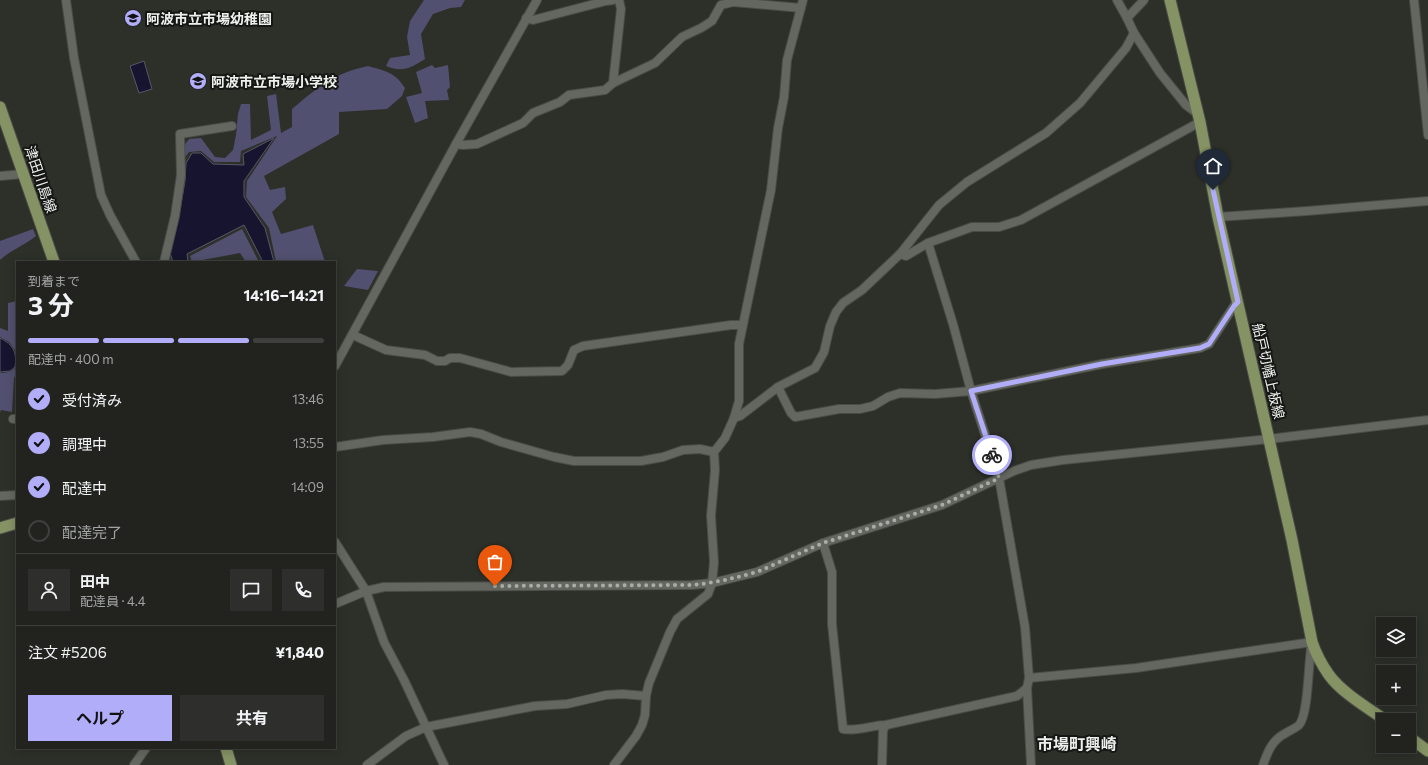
<!DOCTYPE html>
<html lang="ja">
<meta charset="utf-8">
<style>
body{margin:0;font-family:Commissioner,"Noto Sans JP",sans-serif;background:#2e2f2c;color:#f1f3f6;height:100vh;display:flex;flex-direction:column;font-size:15px;white-space:nowrap}
*{box-sizing:border-box;margin:0}
p{font-size:13px;color:#a2a4a4}
.icon{flex:none;width:22px;height:22px;fill:none;stroke:currentColor;stroke-width:2;stroke-linecap:round;stroke-linejoin:round}
.map{position:relative;flex:1;overflow:hidden}
.drawer{position:absolute;left:16px;top:261px;width:320px;height:488px;display:flex;flex-direction:column;background:#22231f;border-radius:0px;box-shadow:0 2px 10px #0003,0 0 0 1px #3f403d}
.drawer>*{flex:none}
.controls{position:absolute;left:1376px;top:617px;display:grid;gap:8px}
.controls a{display:grid;place-items:center;width:40px;height:40px;border-radius:0px;background:#22231f;box-shadow:0 2px 10px #0003,0 0 0 1px #3f403d;font-size:20px}
.pin{position:absolute;display:grid;place-items:center;width:34px;height:34px;color:#fff;margin:-41px -17px;border-radius:50% 50% 50% 0;rotate:-45deg;box-shadow:0 0 4px #0007}
.pin .icon{rotate:45deg}
.courier{position:absolute;display:grid;place-items:center;width:40px;height:40px;margin:-20px;border:3px solid #b2adf9;border-radius:50%;background:#fff;color:#222;box-shadow:0 1px 5px #0007}
.head em{font-style:normal;font-weight:700}
.head div{display:flex;flex-direction:column-reverse}
.head{display:flex;align-items:center;justify-content:space-between;height:68px;padding:0 12px}
h1{font-size:26px;font-weight:700;line-height:30px}
.bar{display:grid;grid-template-columns:repeat(4,1fr);gap:6px 4px;align-content:center;height:48px;padding:0 12px}
.bar i{height:5px;border-radius:3px;background:#3f403d}
.bar .selected{background:#b2adf9}
.bar p{grid-column:span 4}
.line{display:flex;align-items:center;gap:10px;padding:0 12px;border-top:1px solid #3f403d}
.line div{flex:1}
.round{display:grid;place-items:center;flex:none;width:42px;height:42px;border-radius:0px;background:#2e2f2c}
ol{padding:0 12px;list-style:none}
li{display:flex;align-items:center;gap:12px;height:44px}
li p{margin-inline-start:auto}
li .icon{padding:4px;border-radius:50%;background:#b2adf9;color:#111;stroke-width:4}
li:last-child{color:#a2a4a4}
li i{width:22px;height:22px;border:2px solid #3f403d;border-radius:50%}
.cta{display:flex;gap:8px;margin-top:auto;padding:8px 12px}
.cta a{flex:1;height:46px;border-radius:0px;background:#b2adf9;color:#111;font-size:16px;font-weight:700;line-height:46px;text-align:center}
.cta a+a{background:#2e2f2c;color:#f1f3f6}
.map>svg:first-child{display:block}
.green{fill:#525070}
.water{fill:#17142f;stroke:#585668}
.lines{fill:none;stroke-linecap:round;stroke-linejoin:round}
.minor-casing{stroke:#4a4b46;stroke-width:10}
.major-casing{stroke:#4a4b46;stroke-width:13}
.minor{stroke:#646760;stroke-width:8}
.major{stroke:#859364;stroke-width:11}
.done{stroke:#aaaca8;stroke-width:4;stroke-dasharray:0 7.2}
.route{stroke:#b2adf9;stroke-width:5}
.labels{text-anchor:middle;dominant-baseline:central;stroke-width:4;stroke-linejoin:round;paint-order:stroke}
.poi-label{font-size:14px;font-weight:bold;fill:#eef0ec;stroke:#161714;text-anchor:start}
.street-label{font-size:14px;fill:#eef0ec;stroke:#161714}
.quarter-label{font-size:16px;font-weight:bold;fill:#eef0ec;stroke:#161714}
</style>
<div class="map">
<svg width="1428" height="765" viewBox="0 0 1428 765">
<rect width="100%" height="100%" fill="#2d2f29"/>
<g class="green">
<path d="M 424,0 L 465,0 L 461,7 L 450,8 L 433,14 L 421,34 L 425,59 C 410,68 403,73 386,66 L 390,58 L 410,55 L 407,37 L 410,21 Z"/>
<polygon points="432,65 435,68 448,65 450,87 447,90 449,100 425,101 428,118 415,123 406,97 422,93 416,72"/>
<path d="M 368,66 C 385,71 395,72 405,88 L 402,96 L 387,109 L 339,112 L 339,134 L 264,176 L 270,190 L 285,187 L 286,199 L 272,212 L 281,234 L 313,225 L 325,262 L 276,262 L 269,228 L 246,197 L 247,181 L 277,136 L 241,151 L 240,162 L 214,162 L 201,151 L 189,152 L 183,160 L 183,147 L 189,139 L 201,138 L 215,157 L 225,158 L 233,150 L 236,135 L 238,114 L 241,104 L 250,104 L 251,140 L 271,130 L 267,96 L 276,94 L 281,133 L 292,127 L 292,109 C 317,88 334,73 368,66 Z"/>
<path d="M 33,229 L 36,236 C 25,245 11,250 0,260 L 0,241 Z"/>
<polygon points="242,229 259,262 246,262 240,253 192,262 190,256"/>
<polygon points="357,269 378,271 368,290 344,286"/>
<polygon points="17,301 17,353 9,342 0,337 0,328 8,331 8,303"/>
<path d="M 17,363 L 17,373 L 14,378 L 12,412 L 1,410 L 0,413 L 0,373 C 9,373 15,371 17,363 Z"/>
</g>
<g class="water">
<polygon points="144,61 152,89 139,93 130,66"/>
<polygon points="274,138 244,181 244,197 265,228 274,262 263,262 244,225 187,254 188,262 173,262 170,253 179,215 185,181 186,163 192,153 201,153 213,164 244,165 243,154"/>
<path d="M 0,338 C 14,345 17,353 15,367 L 10,371 L 0,372 Z"/>
</g>
<g class="lines">
<g class="minor-casing">
<g id="minor">
<polyline points="66,0 74,58 101,195 110,215 136,262"/>
<polyline points="1117,0 1127,18 1134,33 1160,73 1186,105 1198,114"/>
<polyline points="1414,0 1428,135"/>
<polyline points="526,18 533,20 606,1 613,0"/>
<polyline points="1127,18 1144,0"/>
<polyline points="613,83 621,9 619,0"/>
<polyline points="456,144 463,145 477,144 523,123 533,113 560,102 569,95 605,90 613,83 655,63 682,37 701,28 712,21 721,5 733,2 801,8"/>
<polyline points="0,176 23,174"/>
<polyline points="1218,217 1307,211 1428,201"/>
<polyline points="928,243 953,324 971,391 999,478 1025,627 1029,678 1027,688 1031,765"/>
<polyline points="900,254 906,256 928,243 972,227 999,227 1021,220 1200,122"/>
<polyline points="164,262 175,216 181,175 180,134 232,126"/>
<polyline points="353,335 386,350 425,355 437,361 445,361 450,358 460,358 511,372 562,371 568,365 574,350 583,346 731,325 742,325"/>
<polyline points="335,366 456,144 537,0"/>
<polyline points="778,387 791,413 795,417 839,409 860,409 873,406 888,397 900,393 935,394 971,391 1102,364 1200,348 1209,344 1234,306 1238,302"/>
<polyline points="734,418 740,416 778,387 815,368 824,352 830,326 836,312 843,303 862,290 900,254 939,205 967,182 1046,133 1080,103 1126,48 1134,33"/>
<polyline points="13,419 17,419"/>
<polyline points="335,447 383,440 433,437 470,432 481,434 501,442 554,457 574,461 641,461 663,457 683,450 700,449 714,452"/>
<polyline points="0,496 17,495"/>
<polyline points="335,542 366,591 384,642 404,680 444,765"/>
<path d="M 823,543 L 832,572 L 832,624 L 843,729 C 856,732 872,725 886,725 L 1017,696 L 1027,688"/>
<polyline points="335,604 366,591 384,587 692,585 712,583 757,572 823,543 942,505 1014,471 1031,465 1063,460 1269,439 1428,420"/>
<path d="M 1029,678 L 1136,668 L 1312,642 C 1308,660 1309,714 1299,725 C 1296,728 1289,731 1286,733 C 1272,740 1268,751 1263,765"/>
<polyline points="134,765 146,748"/>
<polyline points="367,765 406,736 426,727 535,706 567,704 606,695 622,694 646,696"/>
<polyline points="614,765 636,736 642,725 645,715 646,696 649,683 670,632 677,619 708,594 712,583 714,562 711,516 715,470 714,452 725,438 734,418 739,401 739,344 771,190 778,128 784,97 787,60 803,0"/>
<polyline points="882,765 883,730 886,725"/>
</g>
</g>
<g class="major-casing">
<g id="major">
<path d="M 1170,0 L 1200,122 L 1218,217 L 1292,540 L 1312,642 C 1316,654 1322,665 1329,675 C 1341,692 1368,708 1385,720"/>
<polyline points="0,107 54,262"/>
<polyline points="0,528 17,523"/>
<polyline points="1409,737 1428,751"/>
<polyline points="226,748 231,765"/>
</g>
</g>
<use href="#minor" class="minor"/>
<use href="#major" class="major"/>
</g>
<g class="lines">
<path class="done" d="M 495,586 L 692,585 C 714,583 735,578 757,572 L 823,543 L 942,505 L 999,478 L 992,455"/>
<polyline class="route" points="992,455 971,391 1102,364 1200,348 1209,344 1234,306 1238,302 1213,190"/>
</g>
<defs>
<g id="school-disc" transform="scale(0.9)"><circle r="9.5" fill="#b2adf9" stroke="#161714"/><path d="M0-5L7-2L0 1L-7-2ZM-4 1L0 2.5L4 1V4Q0 6-4 4Z" fill="#111"/></g>
</defs>
<g fill-rule="evenodd">
<use href="#school-disc" x="133" y="18"/>
<use href="#school-disc" x="198" y="81"/>
</g>
<g class="labels">
<g class="poi-label">
<text x="146" y="18">阿波市立市場幼稚園</text>
<text x="211" y="81">阿波市立市場小学校</text>
</g>
<g class="street-label">
<text transform="translate(41 179) rotate(71)">津田川島線</text>
<text transform="translate(1269 371) rotate(77)">船戸切幡上板線</text>
</g>
<g class="quarter-label">
<text x="1077" y="743">市場町興崎</text>
</g>
</g>
</svg>
<div class="controls">
<a><svg class="icon" aria-label="layers" viewBox="0 0 24 24"><path d="M12 4l9 5-9 5-9-5zM3 14l9 5 9-5"/></svg></a>
<a>+</a>
<a>−</a>
</div>
<div class="pin" style="left:495px;top:586px;background:#ea580c"><svg class="icon" aria-label="bag" viewBox="0 0 24 24"><path d="M5 8h14l-1 12H6zM9 8a3 3 0 0 1 6 0"/></svg></div>
<div class="pin" style="left:1213px;top:190px;background:#1f2937"><svg class="icon" aria-label="home" viewBox="0 0 24 24"><path d="M3 11l9-7 9 7M6 9v11h12V9"/></svg></div>
<div class="courier" style="left:992px;top:455px"><svg class="icon" aria-label="bike" viewBox="0 0 24 24"><circle cx="6" cy="16" r="4"/><circle cx="18" cy="16" r="4"/><path d="M6 16l4-8h5l3 8M10 8l3 8H6M13 5h3"/></svg></div>
<section class="drawer">
<div class="head"><div><h1>3 分</h1><p>到着まで</p></div><em>14:16–14:21</em></div>
<div class="bar"><i class="selected"></i><i class="selected"></i><i class="selected"></i><i></i><p>配達中 · 400 m</p></div>
<ol>
<li><svg class="icon" aria-label="check" viewBox="0 0 24 24"><path d="M5 12l5 5 9-10"/></svg>受付済み<p>13:46</p></li>
<li><svg class="icon" aria-label="check" viewBox="0 0 24 24"><path d="M5 12l5 5 9-10"/></svg>調理中<p>13:55</p></li>
<li><svg class="icon" aria-label="check" viewBox="0 0 24 24"><path d="M5 12l5 5 9-10"/></svg>配達中<p>14:09</p></li>
<li><i></i>配達完了</li>
</ol>
<div class="line" style="height:72px"><a class="round"><svg class="icon" aria-label="person" viewBox="0 0 24 24"><circle cx="12" cy="8" r="4"/><path d="M4 21q1-7 8-7t8 7"/></svg></a><div><b>田中</b><p>配達員 · 4.4</p></div><a class="round"><svg class="icon" aria-label="chat" viewBox="0 0 24 24"><path d="M4 5h16v11H9l-5 4z"/></svg></a><a class="round"><svg class="icon" aria-label="phone" viewBox="0 0 24 24"><path d="M5 4h4l2 5-3 2q2 4 5 5l2-3 5 2v4C11 20 4 13 5 4z"/></svg></a></div>
<div class="line" style="height:52px"><div>注文 #5206</div><b>¥1,840</b></div>
<div class="cta"><a>ヘルプ</a><a>共有</a></div>
</section>
</div>
